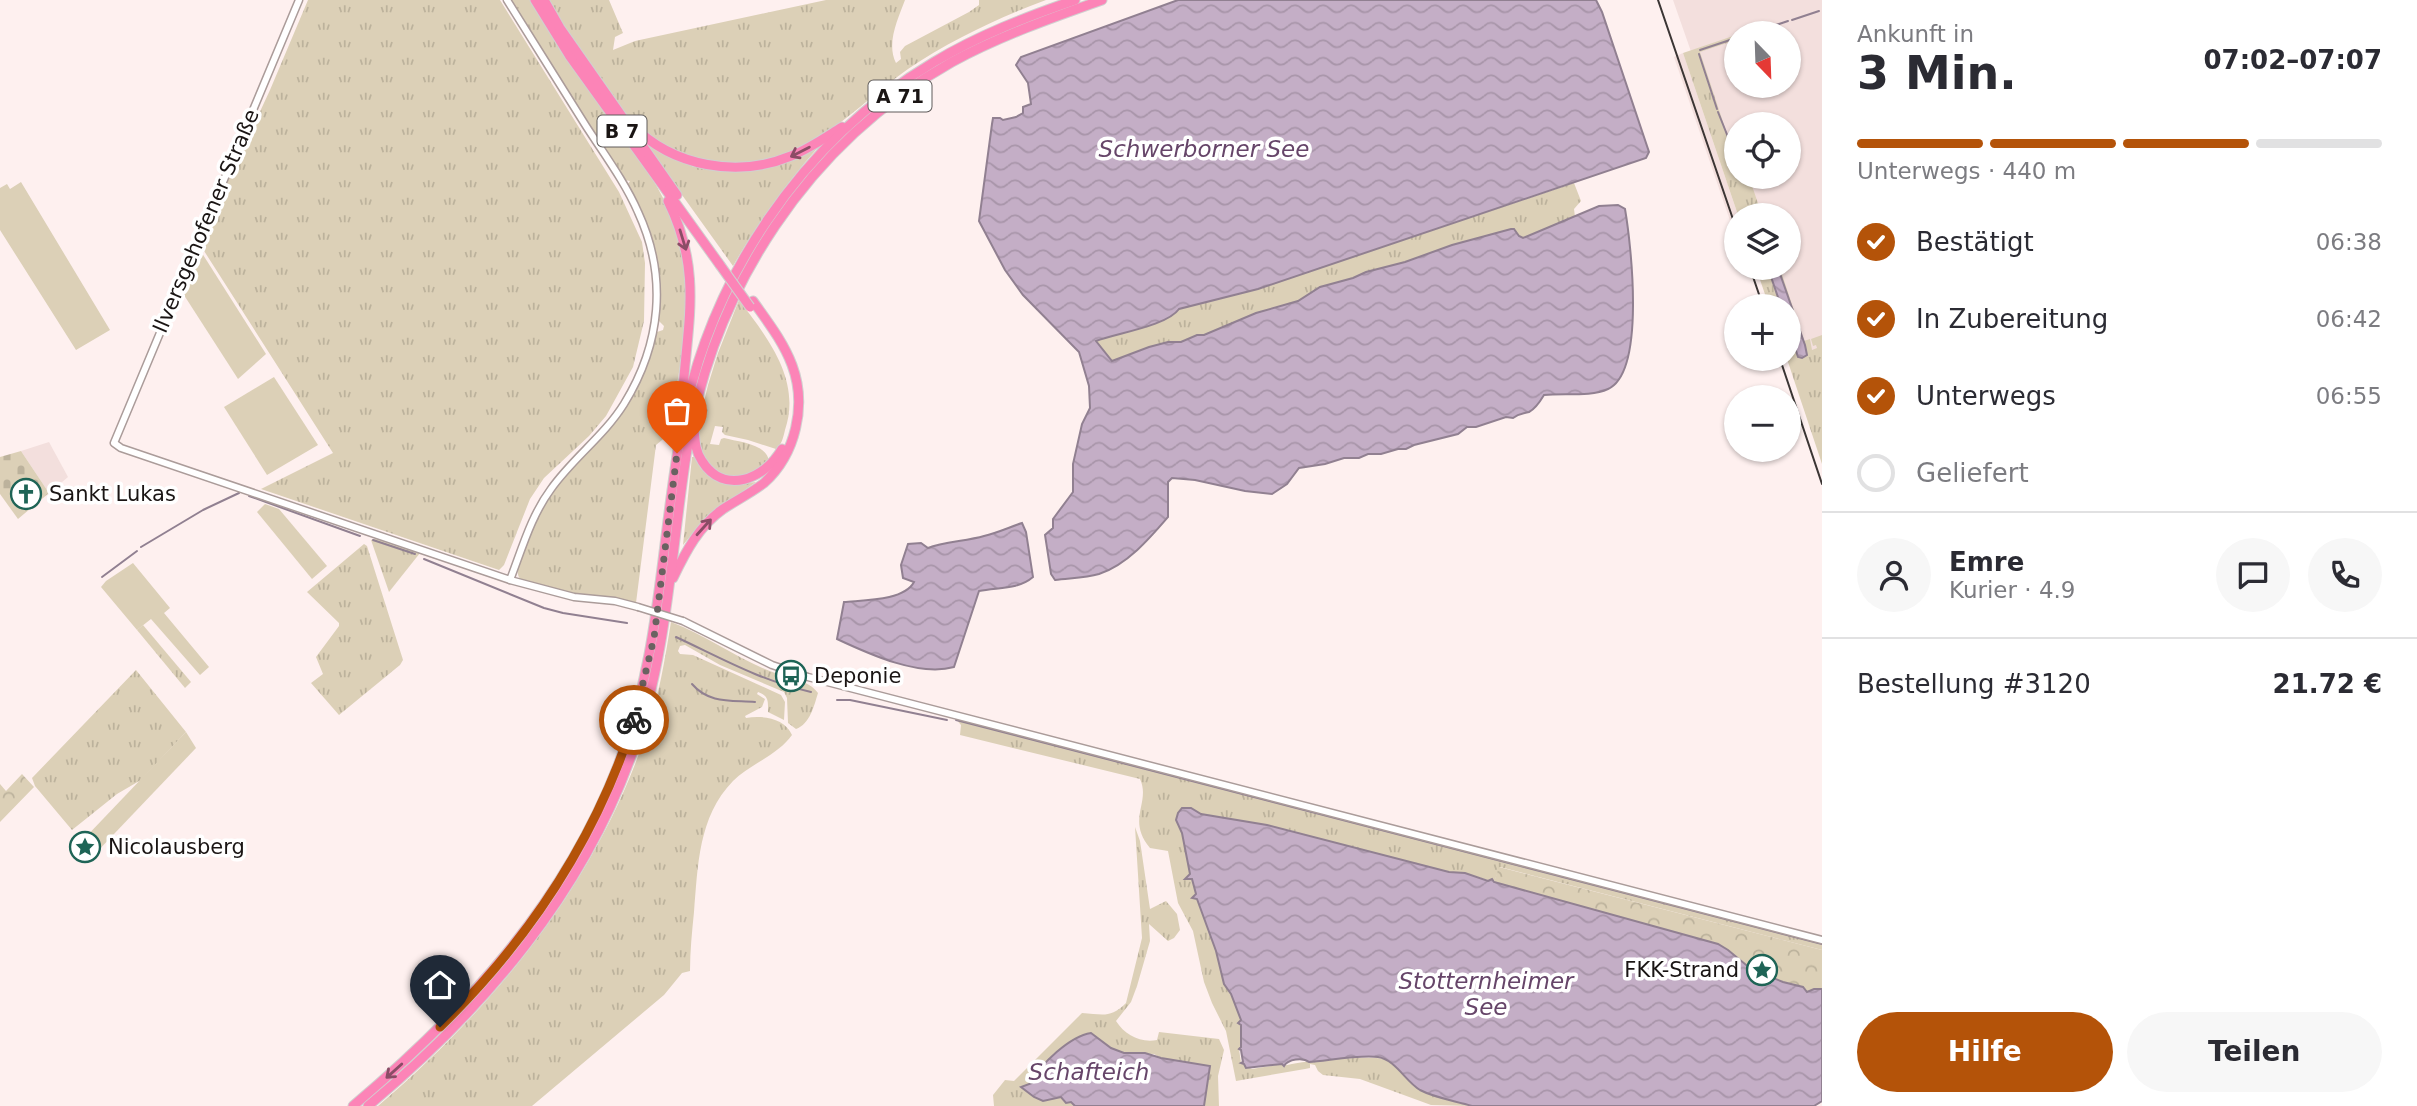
<!DOCTYPE html>
<html lang="de">
<meta charset="utf-8">
<style>
body{margin:0;font-family:"DejaVu Sans",sans-serif;background:#f7f7f7;color:#2b2b33;height:100vh;display:flex;flex-direction:column;font-size:26px;white-space:nowrap}
*{box-sizing:border-box;margin:0}
p{font-size:23px;color:#7c7c81}
.icon{flex:none;width:38px;height:38px;fill:none;stroke:currentColor;stroke-width:2;stroke-linecap:round;stroke-linejoin:round}
.map{position:relative;flex:1;overflow:hidden}
.side{display:flex;flex-direction:column;background:#fff;width:595px}
.side>*{flex:none}
.needle{width:46px;rotate:157deg}
.fabs{position:absolute;left:1724px;top:21px;display:grid;gap:14px}
.fabs a{display:grid;place-items:center;width:77px;height:77px;border-radius:50%;background:#fff;box-shadow:0 2px 5px #0004;font-size:35px}
.pin{position:absolute;display:grid;place-items:center;width:60px;height:60px;color:#fff;margin:-72px -30px;border-radius:50% 50% 50% 0;rotate:-45deg;box-shadow:0 0 7px #0007}
.pin .icon{rotate:45deg}
.courier{position:absolute;display:grid;place-items:center;width:70px;height:70px;margin:-35px;border:5px solid #b45309;border-radius:50%;background:#fff;color:#222;box-shadow:0 2px 9px #0007}
.overview em{font-style:normal;font-weight:700}
.overview div{display:flex;flex-direction:column-reverse}
.overview{display:flex;align-items:center;justify-content:space-between;height:119px;padding:0 35px}
h1{font-size:46px;font-weight:700;line-height:52px}
.bar{display:grid;grid-template-columns:repeat(4,1fr);gap:10px 7px;align-content:center;height:84px;padding:0 35px}
.bar i{height:9px;border-radius:5px;background:#e1e1e2}
.bar .current{background:#b45309}
.bar p{grid-column:span 4}
.line{display:flex;align-items:center;gap:18px;padding:0 35px;border-top:2px solid #e1e1e2}
.line div{flex:1}
.round{display:grid;place-items:center;flex:none;width:74px;height:74px;border-radius:37px;background:#f7f7f7}
ol{padding:0 35px;list-style:none}
li{display:flex;align-items:center;gap:21px;height:77px}
li p{margin-inline-start:auto}
li .icon{padding:7px;border-radius:50%;background:#b45309;color:#fff;stroke-width:4}
li:last-child{color:#7c7c81}
li i{width:38px;height:38px;border:4px solid #e1e1e2;border-radius:50%}
.action{display:flex;gap:14px;margin-top:auto;padding:14px 35px}
.action a{flex:1;height:80px;border-radius:42px;background:#b45309;color:#fff;font-size:28px;font-weight:700;line-height:80px;text-align:center}
.action a+a{background:#f7f7f7;color:#2b2b33}
main{display:flex;flex:1;min-height:0}
.map>svg:first-child{display:block}
.built{fill:#f3dfdd;fill-rule:evenodd}
.grass{fill:url(#grass-tufts)}
.cemetery{fill:url(#cemetery-stones)}
.park{fill:url(#park-crowns)}
.garden{fill:#dcd0b7}
.water{fill:url(#water-waves);stroke:#918091;stroke-width:2}
.lines{fill:none;stroke-linecap:round;stroke-linejoin:round}
.stream{stroke:#918091;stroke-width:2}
.minor-casing{stroke:#ab9c9a;stroke-width:9}
.highway-casing{stroke:#d1d0d0;stroke-width:11}
.minor{stroke:#fff;stroke-width:6}
.highway{stroke:#fc84b7;stroke-width:9}
.rail{stroke:#3b3534;stroke-width:2}
.minor-bridge-casing{stroke:#ab9c9a;stroke-width:9;stroke-linecap:butt}
.highway-bridge-casing{stroke:#d1d0d0;stroke-width:11;stroke-linecap:butt}
.minor-bridge{stroke:#fff;stroke-width:6}
.highway-bridge{stroke:#fc84b7;stroke-width:9}
.oneway{stroke:#8b4c66}
.done{stroke:#6a6261;stroke-width:7;stroke-dasharray:0 12.6}
.route{stroke:#b45309;stroke-width:9}
.labels{text-anchor:middle;dominant-baseline:central;stroke-width:7;stroke-linejoin:round;paint-order:stroke}
.shield{fill:#fff;stroke:#5f5b5a;stroke-width:2}
.shield-label{font-size:19px;font-weight:bold;fill:#1a1514}
.street-label{font-size:21px;fill:#1a1514;stroke:#fff}
.poi-label{font-size:21px;fill:#1a1514;stroke:#fff;text-anchor:start}
.water-label{font-size:23px;font-style:italic;fill:#664569;stroke:#fff}
</style>
<main>
<div class="map">
<svg width="1822" height="1106" viewBox="0 0 1822 1106">
<defs>
<pattern id="grass-tufts" width="24" height="20" patternUnits="userSpaceOnUse" patternTransform="scale(1.75)"><rect width="24" height="20" fill="#dcd0b7"/><path d="M3 7l-1-3M5 7V3M7 7l1-3M15 17l-1-3M17 17v-4M19 17l1-3" fill="none" stroke="#bcb29c"/></pattern>
<pattern id="cemetery-stones" width="16" height="16" patternUnits="userSpaceOnUse" patternTransform="scale(1.75)"><rect width="16" height="16" fill="#dcd0b7"/><path d="M2 7V4a2 2 0 0 1 4 0v3zM10 15v-3a2 2 0 0 1 4 0v3z" fill="#bcb29c"/></pattern>
<pattern id="park-crowns" width="20" height="18" patternUnits="userSpaceOnUse" patternTransform="scale(1.75)"><rect width="20" height="18" fill="#dcd0b7"/><path d="M2 6a3 3 0 1 1 6 0M12 15a3 3 0 1 1 6 0" fill="none" stroke="#bcb29c"/></pattern>
<pattern id="water-waves" width="16" height="10" patternUnits="userSpaceOnUse" patternTransform="scale(1.75)"><rect width="16" height="10" fill="#c4aec6"/><path d="M0 5q4-4 8 0t8 0" fill="none" stroke="#a895a9"/></pattern>
</defs>
<rect width="100%" height="100%" fill="#fef0ef"/>
<g class="built">
<path d="M 1673,0 L 1822,0 L 1822,353 L 1794,366 L 1788,306 L 1761,268 L 1788,268 L 1788,215 L 1743,215 L 1717,126 ZM 1736,33 L 1788,33 L 1788,86 L 1736,86 ZM 1736,124 L 1788,124 L 1788,177 L 1736,177 Z"/>
<polygon points="1683,53 1738,215 1736,215 1736,238 1674,57"/>
<polygon points="49,442 68,477 49,493 21,451"/>
</g>
<g class="grass">
<polygon points="308,0 500,0 619,192 642,242 645,263 644,321 633,367 606,416 589,436 544,478 530,499 504,565 499,570 261,489 333,453 199,243 270,90"/>
<path d="M 510,0 L 532,0 L 558,46 L 651,177 C 707,264 684,340 668,435 L 656,445 L 636,603 C 614,600 536,593 521,580 C 514,573 520,562 522,554 C 532,523 548,495 569,471 C 587,450 608,434 624,411 C 640,387 650,360 657,332 L 663,330 L 664,326 L 659,321 C 661,268 652,232 627,185 L 630,181 L 624,180 Z"/>
<path d="M 548,0 L 609,0 L 623,33 L 615,37 L 613,50 L 635,41 L 826,0 L 905,0 C 898,19 886,43 896,63 L 901,59 L 900,52 L 905,46 L 969,12 L 979,5 L 979,0 L 1046,0 C 998,18 951,40 908,69 C 875,92 846,123 810,142 C 752,174 688,171 637,126 C 628,118 621,107 613,97 C 589,66 568,33 548,0 Z"/>
<polygon points="1736,35 1736,40 1700,52 1727,134 1736,138 1736,177 1749,177 1762,215 1738,215 1683,53"/>
<path d="M 639,135 L 691,164 L 693,167 L 699,166 L 729,171 L 821,144 C 787,182 758,222 733,266 Z"/>
<polygon points="1574,183 1581,201 1574,209 1575,217 1523,239 1519,236 1514,229 1511,229 1452,245 1405,262 1366,272 1353,278 1320,287 1298,301 1256,313 1204,335 1197,335 1181,342 1168,342 1149,347 1112,361 1096,341 1163,321 1178,309 1258,289"/>
<polygon points="1756,268 1780,268 1804,341 1810,339 1812,350 1817,348 1816,345 1813,346 1811,339 1822,335 1822,464 1787,359 1788,359 1788,306 1769,306"/>
<path d="M 739,300 C 767,337 802,380 785,430 C 783,438 782,444 776,449 L 748,440 L 725,435 L 722,432 L 723,427 L 715,426 L 710,444 L 719,445 L 721,439 L 724,438 C 739,442 770,444 769,464 L 751,476 L 726,476 L 712,468 L 698,447 L 697,431 L 708,385 L 718,353 Z"/>
<path d="M 692,457 L 696,457 C 710,483 729,486 756,482 L 705,518 L 683,545 Z"/>
<polygon points="377,538 420,553 389,592 371,540"/>
<polygon points="364,544 367,546 403,660 400,665 339,715 311,683 323,674 316,657 339,626 339,623 307,592"/>
<path d="M 671,622 C 708,636 739,660 775,673 C 790,679 809,680 818,693 C 814,706 810,724 796,729 L 788,723 L 787,698 L 784,692 L 720,665 L 685,645 L 680,646 L 678,651 L 680,654 L 693,655 L 781,695 L 785,702 L 784,720 L 768,712 C 768,701 769,696 758,692 L 757,694 L 765,699 L 762,707 L 745,716 L 746,718 C 762,715 785,718 792,735 C 778,755 750,764 733,781 C 698,817 698,866 694,912 C 692,932 690,951 690,971 L 682,973 L 664,995 L 532,1106 L 378,1106 C 497,1004 597,882 647,731 C 659,696 665,659 671,622 Z"/>
<polygon points="143,625 191,682 185,688 137,630"/>
<polygon points="136,670 186,732 141,780 117,794 72,830 35,786 32,778"/>
<path d="M 955,718 L 1822,942 L 1822,950 L 1500,867 L 1494,882 L 1465,873 L 1449,872 L 1267,825 L 1201,814 L 1191,808 L 1176,820 L 1182,833 L 1197,899 L 1216,951 L 1224,984 L 1231,994 L 1241,1021 L 1241,1047 L 1239,1049 L 1241,1063 L 1252,1069 L 1282,1064 L 1284,1066 C 1295,1061 1377,1054 1387,1060 C 1399,1067 1407,1082 1419,1089 C 1433,1098 1456,1101 1472,1106 L 1431,1105 L 1360,1079 L 1323,1075 L 1318,1071 L 1315,1065 L 1310,1064 L 1310,1068 L 1305,1069 L 1236,1081 L 1226,1031 L 1212,1003 L 1204,982 L 1193,931 L 1178,903 L 1168,851 L 1150,848 C 1126,819 1151,803 1140,779 L 960,735 L 961,725 Z"/>
<path d="M 1135,827 L 1140,841 L 1150,909 L 1166,901 L 1177,914 L 1180,930 L 1174,938 L 1168,941 L 1149,924 L 1150,941 L 1137,986 L 1131,1002 L 1116,1021 C 1125,1035 1140,1043 1157,1040 L 1159,1032 L 1219,1039 L 1224,1050 L 1218,1076 L 1219,1106 L 1204,1106 L 1210,1070 L 1161,1058 L 1154,1054 L 1124,1053 L 1111,1048 L 1091,1033 L 1066,1045 L 1032,1083 L 1021,1087 C 1043,1106 1039,1096 1062,1097 L 1075,1106 L 994,1106 L 993,1095 L 1005,1080 L 1014,1081 L 1082,1013 C 1102,1014 1110,1019 1126,1003 L 1142,938 Z"/>
</g>
<polygon class="cemetery" points="21,451 49,493 18,519 0,494 0,457"/>
<g class="park">
<polygon points="22,774 34,787 0,822 0,784 6,791"/>
<polygon points="1499,867 1822,950 1822,989 1814,989 1808,992 1794,984 1783,982 1751,969 1728,950 1717,944 1494,882"/>
</g>
<g class="garden">
<polygon points="21,182 110,330 76,350 0,230 0,188 7,184 10,189"/>
<polygon points="200,250 266,354 238,379 182,292"/>
<polygon points="274,377 318,445 267,475 224,407"/>
<polygon points="265,504 279,509 327,566 312,579 257,512"/>
<polygon points="133,563 170,608 164,613 209,667 200,675 151,619 137,630 101,587 106,581"/>
<polygon points="186,732 196,748 93,856 82,841"/>
</g>
<g class="water">
<path d="M 1178,0 L 1596,0 L 1602,12 L 1649,152 L 1646,158 L 1258,289 L 1179,309 C 1167,326 1117,333 1096,341 L 1112,361 L 1149,347 L 1168,342 L 1181,342 L 1197,335 L 1204,335 L 1256,313 L 1298,301 L 1320,287 L 1353,278 L 1366,272 L 1405,262 L 1452,245 L 1511,229 L 1514,229 L 1519,236 L 1523,238 L 1599,206 L 1618,205 L 1625,209 C 1631,244 1646,372 1608,389 C 1591,397 1564,393 1544,395 C 1541,400 1535,409 1529,412 C 1522,414 1519,413 1513,418 L 1506,417 L 1476,427 L 1467,427 L 1458,434 L 1414,445 L 1406,449 L 1398,449 L 1381,454 L 1368,454 L 1359,458 L 1344,458 L 1325,464 L 1299,468 L 1287,484 L 1272,494 L 1245,491 L 1195,480 L 1172,478 L 1168,482 L 1168,517 C 1150,538 1127,565 1099,574 C 1085,578 1069,578 1055,580 L 1051,574 L 1045,535 L 1053,528 L 1053,519 L 1073,492 L 1073,464 L 1082,424 L 1090,408 L 1089,386 L 1079,352 L 1023,295 L 1005,270 L 979,221 L 992,124 L 993,118 L 1000,118 L 1003,120 L 1016,117 L 1023,113 L 1023,107 L 1031,104 L 1028,83 L 1016,65 L 1021,57 Z"/>
<polygon points="1768,268 1778,268 1805,345 1807,355 1802,358 1798,357 1789,329 1788,306 1781,306"/>
<path d="M 1022,523 L 1026,532 L 1033,577 C 1018,590 997,587 979,591 L 954,667 C 919,677 869,654 837,639 L 844,602 C 863,600 904,601 914,582 L 903,578 L 901,565 L 908,544 L 921,543 L 928,548 C 943,542 967,541 984,536 C 997,533 1010,527 1022,523 Z"/>
<path d="M 1182,808 L 1191,808 L 1201,814 L 1267,825 L 1449,872 L 1465,873 L 1488,881 L 1492,879 L 1494,882 L 1718,944 L 1728,950 L 1751,969 L 1783,982 L 1803,987 L 1807,992 L 1814,989 L 1822,989 L 1822,1101 L 1814,1106 L 1472,1106 C 1456,1101 1435,1098 1420,1090 C 1405,1081 1396,1060 1378,1057 C 1361,1054 1326,1061 1309,1062 C 1303,1057 1288,1059 1284,1066 L 1282,1064 L 1246,1068 L 1244,1064 L 1241,1063 L 1243,1062 L 1241,1050 L 1239,1049 L 1241,1047 L 1241,1025 L 1238,1023 L 1241,1020 L 1231,994 L 1224,984 L 1216,951 L 1197,899 L 1192,898 L 1196,894 L 1192,879 L 1185,879 L 1190,874 L 1182,833 L 1176,820 L 1178,813 Z"/>
<path d="M 1091,1033 L 1111,1048 L 1124,1053 L 1145,1053 L 1161,1058 L 1210,1066 L 1204,1106 L 1075,1106 L 1071,1102 L 1066,1103 L 1061,1097 L 1043,1101 L 1034,1097 L 1021,1087 L 1032,1083 C 1039,1064 1071,1036 1091,1033 Z"/>
</g>
<g class="lines">
<g class="stream">
<polyline points="1792,20 1819,11"/>
<polyline points="1761,30 1788,21"/>
<polyline points="1751,33 1757,31"/>
<polyline points="1700,50 1736,38"/>
<polyline points="1699,54 1717,109"/>
<polyline points="1718,112 1730,142"/>
<polyline points="249,496 360,536"/>
<polyline points="373,540 415,554"/>
<polyline points="141,547 203,510 239,493"/>
<polyline points="424,559 544,608 563,613 627,623"/>
<polyline points="102,577 137,551"/>
<path d="M 676,637 C 723,659 759,680 811,692"/>
<path d="M 692,684 C 709,704 732,700 755,702"/>
<polyline points="837,700 850,700 947,720"/>
<polyline points="956,720 1822,944"/>
</g>
<g class="minor-casing">
<g id="minor">
<polyline points="299,0 114,443 121,448 510,580 574,597 615,601 638,607"/>
<path d="M 507,0 C 533,42 560,84 586,126 C 604,154 625,182 638,212 C 668,277 661,344 624,404 C 604,436 573,458 551,489 C 531,516 522,549 510,580"/>
<polyline points="683,621 772,665 808,677 1822,940"/>
</g>
</g>
<g class="highway-casing">
<g id="highway">
<polyline points="535,0 569,55 720,265"/>
<polyline points="544,0 560,28 677,195"/>
<path d="M 632,125 C 673,167 738,178 791,156 C 809,149 826,137 842,127"/>
<path d="M 668,201 C 705,276 685,329 682,407"/>
<path d="M 694,429 C 695,440 695,451 702,461 C 724,496 765,479 782,449"/>
<path d="M 673,578 C 686,551 699,526 723,509 C 737,500 751,493 764,483 C 796,454 807,405 792,365 C 783,341 767,321 753,301"/>
<path d="M 353,1106 C 464,1012 563,906 617,768 C 661,657 660,547 681,432 C 708,280 801,141 934,62 C 979,35 1026,17 1075,0"/>
<path d="M 368,1106 C 484,1009 584,893 634,748 C 668,652 671,550 687,450 C 713,288 808,143 952,62 C 1000,36 1051,18 1102,0"/>
</g>
</g>
<use href="#minor" class="minor"/>
<use href="#highway" class="highway"/>
<g class="rail">
<polyline points="1658,0 1736,228"/>
<polyline points="1750,268 1763,306"/>
<polyline points="1780,359 1822,484"/>
</g>
<g class="minor-bridge-casing">
<polyline id="minor-bridge" points="638,607 683,621"/>
</g>
<g class="highway-bridge-casing">
<polyline id="highway-bridge" points="720,265 750,307"/>
</g>
<use href="#minor-bridge" class="minor-bridge"/>
<use href="#highway-bridge" class="highway-bridge"/>
</g>
<defs><path id="oneway-shaft" d="M-6 0H5M1.5-3L5.5 0L1.5 3" fill="none" stroke-width="1.6" stroke-linecap="round" stroke-linejoin="round" transform="scale(1.75)"/></defs>
<g class="oneway">
<use href="#oneway-shaft" transform="translate(800 152) rotate(153)"/>
<use href="#oneway-shaft" transform="translate(683 240) rotate(73)"/>
<use href="#oneway-shaft" transform="translate(704 527) rotate(-48)"/>
<use href="#oneway-shaft" transform="translate(394 1071) rotate(138)"/>
</g>
<g class="lines">
<polyline class="done" points="634,720 654,638 677,453"/>
<path class="route" d="M 440,1027 C 529,940 596,839 634,720"/>
</g>
<defs>
<g id="church-ring" transform="scale(1.575)"><circle r="9.5" fill="#fff" stroke="#1e6456" stroke-width="1.5"/><path d="M-1.2-6h2.4v3.5h3.3v2.4h-3.3V6h-2.4V-.1h-3.3v-2.4h3.3Z" fill="#1e6456"/></g>
<g id="bus-ring" transform="scale(1.575)"><circle r="9.5" fill="#fff" stroke="#1e6456" stroke-width="1.5"/><path d="M-5-6H5V4H4V6H2V4H-2V6H-4V4H-5ZM-3.5-4V0h7V-4ZM-3.5 1.2v1.5H-2V1.2ZM2 1.2v1.5H3.5V1.2Z" fill="#1e6456"/></g>
<g id="sight-ring" transform="scale(1.575)"><circle r="9.5" fill="#fff" stroke="#1e6456" stroke-width="1.5"/><path d="M0-6L1.8-2.2L6-1.7L2.9 1.2L3.7 5.4L0 3.3L-3.7 5.4L-2.9 1.2L-6-1.7L-1.8-2.2Z" fill="#1e6456"/></g>
</defs>
<g fill-rule="evenodd">
<use href="#church-ring" x="26" y="494"/>
<use href="#bus-ring" x="791" y="676"/>
<use href="#sight-ring" x="85" y="847"/>
<use href="#sight-ring" x="1762" y="970"/>
</g>
<g class="labels">
<g class="shield">
<rect x="868.5" y="80.5" width="63" height="31" rx="5"/>
<rect x="597.5" y="115.5" width="49" height="31" rx="5"/>
</g>
<g class="shield-label">
<text x="900" y="96">A 71</text>
<text x="622" y="131">B 7</text>
</g>
<g class="street-label">
<text transform="translate(206 221) rotate(-67)">Ilversgehofener Straße</text>
</g>
<g class="poi-label">
<text x="49" y="494">Sankt Lukas</text>
<text x="814" y="676">Deponie</text>
<text x="108" y="847">Nicolausberg</text>
<text x="1739" y="970" text-anchor="end">FKK-Strand</text>
</g>
<g class="water-label">
<text x="1204" y="149">Schwerborner See</text>
<text x="1486" y="981">Stotternheimer<tspan x="1486" dy="26">See</tspan></text>
<text x="1089" y="1072">Schafteich</text>
</g>
</g>
</svg>
<div class="fabs">
<a><svg class="needle" viewBox="-14 -14 28 28"><path d="M0-13l5 13h-10z" fill="#e53935"/><path d="M0 13l5-13h-10z" fill="#7c7c81"/></svg></a>
<a><svg class="icon" aria-label="locate" viewBox="0 0 24 24"><circle cx="12" cy="12" r="6"/><path d="M12 2v4M12 18v4M2 12h4M18 12h4"/></svg></a>
<a><svg class="icon" aria-label="layers" viewBox="0 0 24 24"><path d="M12 4l9 5-9 5-9-5zM3 14l9 5 9-5"/></svg></a>
<a>+</a>
<a>−</a>
</div>
<div class="pin" style="left:677px;top:453px;background:#ea580c"><svg class="icon" aria-label="bag" viewBox="0 0 24 24"><path d="M5 8h14l-1 12H6zM9 8a3 3 0 0 1 6 0"/></svg></div>
<div class="pin" style="left:440px;top:1027px;background:#1f2937"><svg class="icon" aria-label="home" viewBox="0 0 24 24"><path d="M3 11l9-7 9 7M6 9v11h12V9"/></svg></div>
<div class="courier" style="left:634px;top:720px"><svg class="icon" aria-label="bike" viewBox="0 0 24 24"><circle cx="6" cy="16" r="4"/><circle cx="18" cy="16" r="4"/><path d="M6 16l4-8h5l3 8M10 8l3 8H6M13 5h3"/></svg></div>
</div>
<section class="side">
<div class="overview"><div><h1>3 Min.</h1><p>Ankunft in</p></div><em>07:02–07:07</em></div>
<div class="bar"><i class="current"></i><i class="current"></i><i class="current"></i><i></i><p>Unterwegs · 440 m</p></div>
<ol>
<li><svg class="icon" aria-label="check" viewBox="0 0 24 24"><path d="M5 12l5 5 9-10"/></svg>Bestätigt<p>06:38</p></li>
<li><svg class="icon" aria-label="check" viewBox="0 0 24 24"><path d="M5 12l5 5 9-10"/></svg>In Zubereitung<p>06:42</p></li>
<li><svg class="icon" aria-label="check" viewBox="0 0 24 24"><path d="M5 12l5 5 9-10"/></svg>Unterwegs<p>06:55</p></li>
<li><i></i>Geliefert</li>
</ol>
<div class="line" style="height:126px"><a class="round"><svg class="icon" aria-label="person" viewBox="0 0 24 24"><circle cx="12" cy="8" r="4"/><path d="M4 21q1-7 8-7t8 7"/></svg></a><div><b>Emre</b><p>Kurier · 4.9</p></div><a class="round"><svg class="icon" aria-label="chat" viewBox="0 0 24 24"><path d="M4 5h16v11H9l-5 4z"/></svg></a><a class="round"><svg class="icon" aria-label="phone" viewBox="0 0 24 24"><path d="M5 4h4l2 5-3 2q2 4 5 5l2-3 5 2v4C11 20 4 13 5 4z"/></svg></a></div>
<div class="line" style="height:91px"><div>Bestellung #3120</div><b>21.72 €</b></div>
<div class="action"><a>Hilfe</a><a>Teilen</a></div>
</section>
</main>
